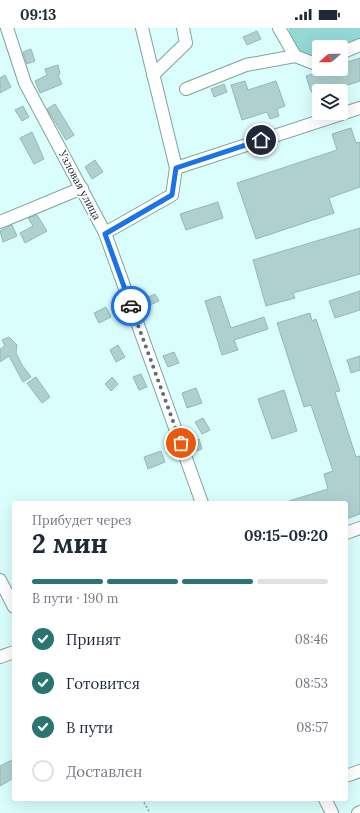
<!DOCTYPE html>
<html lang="ru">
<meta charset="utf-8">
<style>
body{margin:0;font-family:Lora,serif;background:#f2f2f3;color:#1f2937;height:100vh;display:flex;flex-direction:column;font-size:15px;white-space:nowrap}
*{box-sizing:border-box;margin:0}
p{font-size:13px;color:#747a83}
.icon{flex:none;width:22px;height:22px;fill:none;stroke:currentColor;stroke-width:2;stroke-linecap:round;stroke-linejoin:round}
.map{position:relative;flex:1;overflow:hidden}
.panel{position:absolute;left:12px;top:473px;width:336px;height:300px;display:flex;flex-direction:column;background:#fff;border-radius:4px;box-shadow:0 4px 16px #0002}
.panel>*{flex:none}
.needle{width:26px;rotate:250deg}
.buttons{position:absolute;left:312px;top:12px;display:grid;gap:8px}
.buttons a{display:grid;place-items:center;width:36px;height:36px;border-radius:4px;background:#fff;box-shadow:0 4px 16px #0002;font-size:20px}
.pin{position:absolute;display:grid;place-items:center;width:34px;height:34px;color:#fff;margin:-17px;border:2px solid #fff;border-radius:50%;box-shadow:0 1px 4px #0007}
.courier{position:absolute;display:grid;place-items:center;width:40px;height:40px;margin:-20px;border:3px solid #1a73e8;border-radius:50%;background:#fff;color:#222;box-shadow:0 1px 5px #0007}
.summary em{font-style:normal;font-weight:700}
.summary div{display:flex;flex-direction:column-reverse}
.summary{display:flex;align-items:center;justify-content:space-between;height:68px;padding:0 20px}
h1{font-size:26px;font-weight:700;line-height:30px}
.bar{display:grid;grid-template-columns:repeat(4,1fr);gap:6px 4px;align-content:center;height:48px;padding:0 20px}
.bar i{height:5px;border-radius:3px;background:#e0e1e3}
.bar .on{background:#2a7471}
.bar p{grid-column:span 4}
ol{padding:0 20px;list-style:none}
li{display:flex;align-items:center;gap:12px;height:44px}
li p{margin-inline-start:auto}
li .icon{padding:4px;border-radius:50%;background:#2a7471;color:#fff;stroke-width:4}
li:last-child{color:#747a83}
li i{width:22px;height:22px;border:2px solid #e0e1e3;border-radius:50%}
.status{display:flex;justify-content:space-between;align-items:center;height:28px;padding:0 20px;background:#fff;direction:ltr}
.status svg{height:11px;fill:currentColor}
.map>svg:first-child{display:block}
.green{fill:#93d8d5}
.building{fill:#aed1cf;stroke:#95b8b6}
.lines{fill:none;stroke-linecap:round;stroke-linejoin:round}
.minor-casing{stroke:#7fa2a0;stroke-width:14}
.path{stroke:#86a09f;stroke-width:1.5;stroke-dasharray:2 2;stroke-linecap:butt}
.minor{stroke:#fff;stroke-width:12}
.done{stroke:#5a6f6e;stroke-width:4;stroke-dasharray:0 7.2}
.route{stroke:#1a73e8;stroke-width:5}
.labels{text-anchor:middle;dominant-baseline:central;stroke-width:3.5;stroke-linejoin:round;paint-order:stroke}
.street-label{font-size:11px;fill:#152222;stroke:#fff}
</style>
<div class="status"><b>09:13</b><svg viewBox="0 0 49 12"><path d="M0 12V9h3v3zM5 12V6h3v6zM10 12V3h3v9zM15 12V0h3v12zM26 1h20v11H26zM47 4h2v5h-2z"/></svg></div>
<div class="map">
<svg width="360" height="785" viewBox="0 0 360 785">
<rect width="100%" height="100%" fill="#dafefc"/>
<polygon class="green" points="288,0 360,0 360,10 337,19 319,19 319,26 314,28 299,27"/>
<g class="building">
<polygon points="257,3 261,11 247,17 243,9"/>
<polygon points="31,21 35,33 27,36 23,24"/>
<polygon points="360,30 360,53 330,63 311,64 306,48 327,41 341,41 341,36"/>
<polygon points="58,37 60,46 58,47 62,56 40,65 35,53 47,47 45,41"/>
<polygon points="5,47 11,59 0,65 0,50"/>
<polygon points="245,53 248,62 276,53 285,78 277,81 279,88 270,91 267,84 242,92 231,57"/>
<polygon points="224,56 227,64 214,69 211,61"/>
<polygon points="55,76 74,107 66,112 47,81"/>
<polygon points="23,78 29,89 22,93 15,82"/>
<polygon points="351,100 356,115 360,114 360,159 329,170 334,185 256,211 237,155 337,122 332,106"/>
<polygon points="32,104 44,131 34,136 20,110"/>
<polygon points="95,132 103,144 92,151 85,139"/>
<polygon points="218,174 223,190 186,202 180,186"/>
<polygon points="37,187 47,203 25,215 20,205 33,198 28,190"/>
<polygon points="12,197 17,208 3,214 0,203"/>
<polygon points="360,200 360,246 293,265 295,270 266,278 253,232"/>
<polygon points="360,263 360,282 335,290 329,273"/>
<polygon points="155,266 159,273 148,278 144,271"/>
<polygon points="220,268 231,300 264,289 268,301 234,312 238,322 222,327 205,273"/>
<polygon points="106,279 111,289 99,295 94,285"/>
<polygon points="310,285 312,293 316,291 340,363 335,364 356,429 360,428 360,486 346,491 346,475 289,475 289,473 328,461 324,446 333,443 311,377 304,379 277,295"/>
<polygon points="9,309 17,317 16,325 22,337 31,349 23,354 9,328 0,334 0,321 5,318 2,312"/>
<polygon points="118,317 125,329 116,334 110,322"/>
<polygon points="174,324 179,335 168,339 163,328"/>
<polygon points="360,328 360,342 351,345 347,332"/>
<polygon points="141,346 147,359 139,362 133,349"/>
<polygon points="36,349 50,369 42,375 27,355"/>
<polygon points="112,349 118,356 111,363 105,356"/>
<polygon points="196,360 202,375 187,380 182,365"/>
<polygon points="284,362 297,403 272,411 258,371"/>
<polygon points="203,390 210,402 202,406 195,394"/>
<polygon points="199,411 202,421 193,424 190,414"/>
<polygon points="161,423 165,434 148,441 144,429"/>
<polygon points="14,731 14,750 0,758 0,738"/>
</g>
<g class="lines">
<g class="minor-casing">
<g id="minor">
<polyline points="7,0 25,55 105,205 202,475"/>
<polyline points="142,0 176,140"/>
<polyline points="279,0 295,28"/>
<polyline points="341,25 360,17"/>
<polyline points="153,47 186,15 183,0"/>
<polyline points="186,61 246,37 295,28 313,35 319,33"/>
<polyline points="0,194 82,160"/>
<polyline points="105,205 172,167 176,140 360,80"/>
<polyline points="346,505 360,500"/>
<polyline points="0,552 14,579"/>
<polyline points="0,629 14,624"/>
<polyline points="346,748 360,743"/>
<polyline points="325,771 332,785"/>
<polyline points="358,785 360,784"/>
</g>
</g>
<polyline class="path" points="142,771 150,785"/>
<use href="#minor" class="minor"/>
</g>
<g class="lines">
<polyline class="done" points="131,278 181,415"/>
<polyline class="route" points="131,278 105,206 172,167 176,140 261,112"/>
</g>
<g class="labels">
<g class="street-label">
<text transform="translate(80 157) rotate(62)">Узловая улица</text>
</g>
</g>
</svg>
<div class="buttons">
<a><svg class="needle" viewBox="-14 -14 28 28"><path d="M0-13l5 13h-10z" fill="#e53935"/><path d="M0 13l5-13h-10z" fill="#747a83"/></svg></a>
<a><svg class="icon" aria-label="layers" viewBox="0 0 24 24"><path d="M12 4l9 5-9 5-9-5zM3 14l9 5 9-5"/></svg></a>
</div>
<div class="pin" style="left:181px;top:415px;background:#ea580c"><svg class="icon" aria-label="bag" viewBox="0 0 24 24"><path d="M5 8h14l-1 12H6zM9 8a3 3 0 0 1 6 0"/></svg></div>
<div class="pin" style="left:261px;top:112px;background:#1f2937"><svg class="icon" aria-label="home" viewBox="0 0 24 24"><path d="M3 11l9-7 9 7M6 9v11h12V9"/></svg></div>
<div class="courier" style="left:131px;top:278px"><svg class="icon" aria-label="car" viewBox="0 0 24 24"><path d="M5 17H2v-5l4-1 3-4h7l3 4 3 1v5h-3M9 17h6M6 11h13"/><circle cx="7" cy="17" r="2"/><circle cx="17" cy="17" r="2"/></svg></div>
<section class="panel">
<div class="summary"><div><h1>2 мин</h1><p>Прибудет через</p></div><em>09:15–09:20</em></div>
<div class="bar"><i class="on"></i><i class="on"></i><i class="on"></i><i></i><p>В пути · 190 m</p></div>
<ol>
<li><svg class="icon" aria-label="check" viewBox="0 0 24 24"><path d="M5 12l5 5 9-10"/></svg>Принят<p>08:46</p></li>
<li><svg class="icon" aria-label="check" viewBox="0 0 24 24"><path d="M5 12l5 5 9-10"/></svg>Готовится<p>08:53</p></li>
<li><svg class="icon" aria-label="check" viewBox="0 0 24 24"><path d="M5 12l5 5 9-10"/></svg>В пути<p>08:57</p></li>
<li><i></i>Доставлен</li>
</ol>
</section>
</div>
